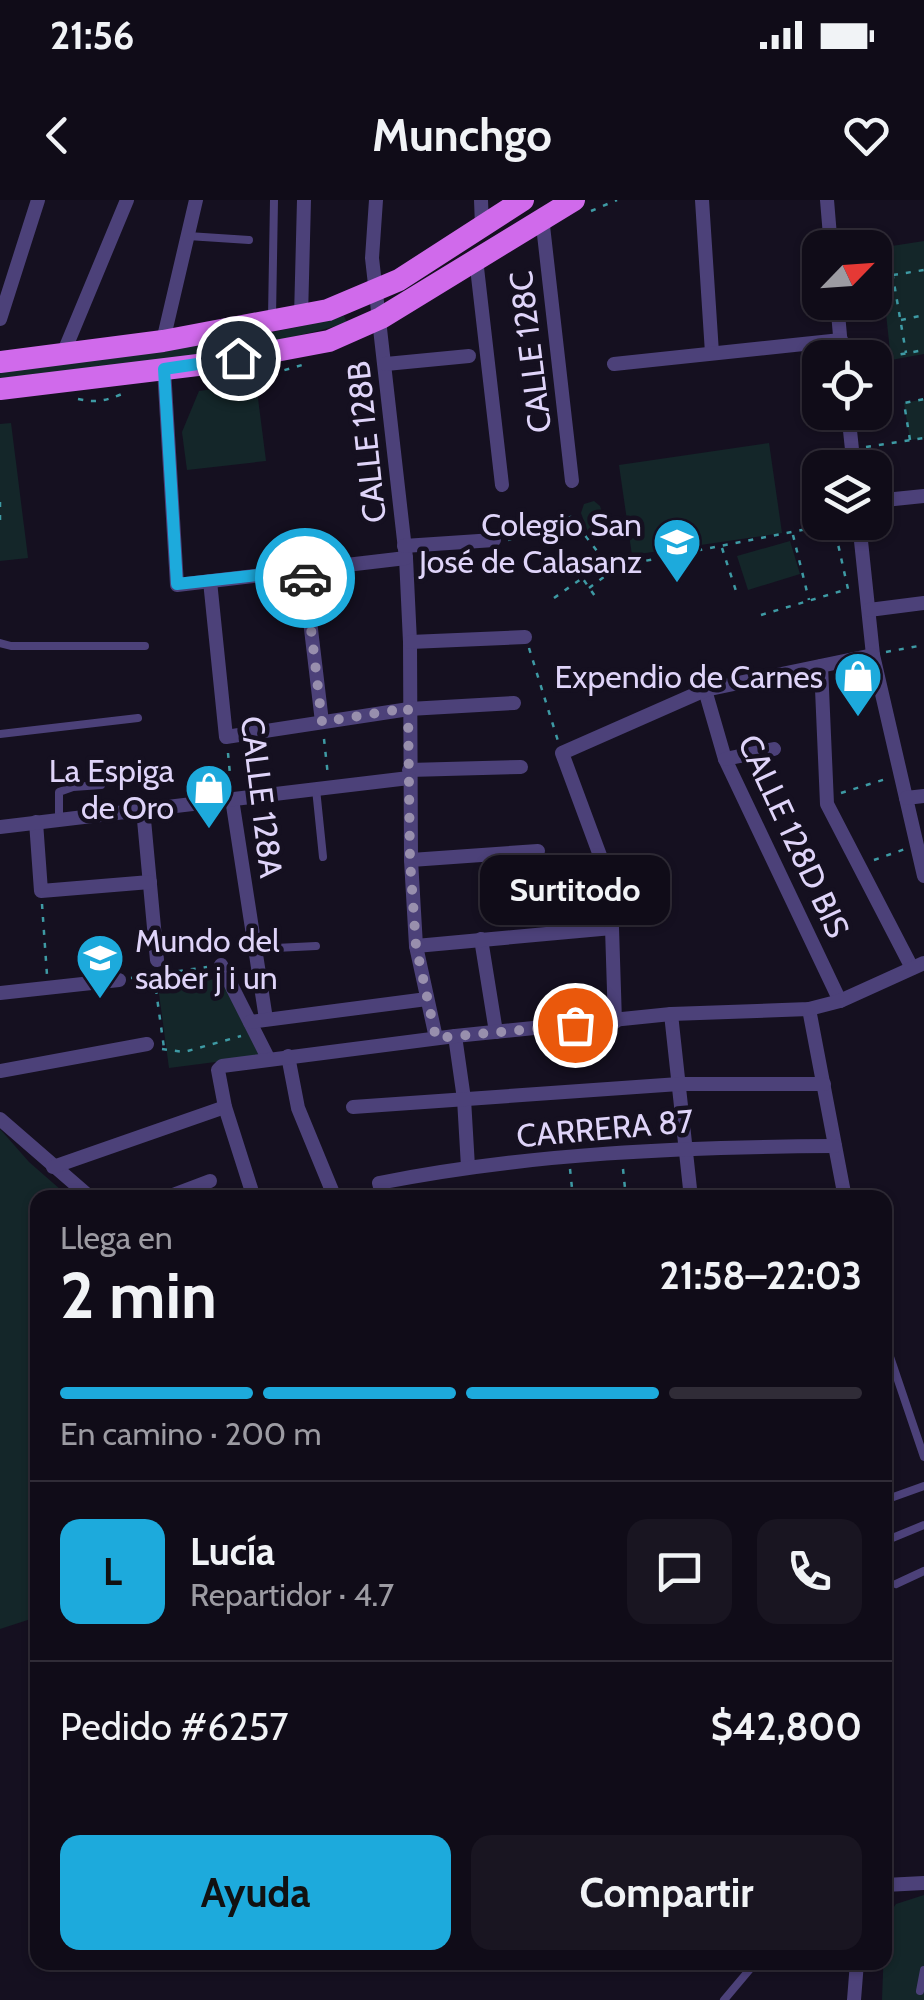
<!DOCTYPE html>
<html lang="es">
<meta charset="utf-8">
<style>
body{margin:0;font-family:Cabin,sans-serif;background:#191521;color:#f1f3f6;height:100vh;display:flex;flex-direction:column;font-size:38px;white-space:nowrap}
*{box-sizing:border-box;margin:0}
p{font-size:32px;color:#9c9ba2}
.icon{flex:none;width:55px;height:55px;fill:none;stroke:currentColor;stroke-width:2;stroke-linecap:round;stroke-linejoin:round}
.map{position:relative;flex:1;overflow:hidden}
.details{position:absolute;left:30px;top:990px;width:862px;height:780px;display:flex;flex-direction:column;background:#100c18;border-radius:20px;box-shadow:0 2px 8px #0004,0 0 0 2px #302c37}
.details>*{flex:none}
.needle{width:65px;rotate:65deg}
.controls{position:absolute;left:802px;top:30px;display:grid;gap:20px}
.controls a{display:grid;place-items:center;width:90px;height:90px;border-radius:20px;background:#100c18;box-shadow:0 2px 8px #0004,0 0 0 2px #302c37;font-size:50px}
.pin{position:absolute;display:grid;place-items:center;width:85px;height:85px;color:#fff;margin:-42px;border:5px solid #fff;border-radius:50%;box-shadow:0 2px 10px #0007}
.courier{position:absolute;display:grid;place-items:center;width:100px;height:100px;margin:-50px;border:8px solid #1daadc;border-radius:50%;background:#fff;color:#222;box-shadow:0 2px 12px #0007}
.bubble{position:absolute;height:70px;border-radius:20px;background:#100c18;box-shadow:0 2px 8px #0004,0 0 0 2px #302c37;font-size:32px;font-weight:700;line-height:70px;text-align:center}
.head em{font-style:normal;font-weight:700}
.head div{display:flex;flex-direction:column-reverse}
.head{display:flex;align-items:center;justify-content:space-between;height:170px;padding:0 30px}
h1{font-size:65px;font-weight:700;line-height:75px}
.bar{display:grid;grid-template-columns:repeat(4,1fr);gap:15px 10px;align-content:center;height:120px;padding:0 30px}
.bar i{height:12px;border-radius:8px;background:#302c37}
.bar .selected{background:#1daadc}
.bar p{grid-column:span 4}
.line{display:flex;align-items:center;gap:25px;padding:0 30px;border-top:2px solid #302c37}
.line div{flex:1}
.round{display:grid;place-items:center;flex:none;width:105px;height:105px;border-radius:20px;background:#191521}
.action{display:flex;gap:20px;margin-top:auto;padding:20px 30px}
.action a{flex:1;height:115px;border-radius:20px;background:#1daadc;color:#111;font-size:40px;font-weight:700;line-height:115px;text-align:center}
.action a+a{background:#191521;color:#f1f3f6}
.status{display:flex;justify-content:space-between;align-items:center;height:70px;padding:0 50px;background:#100c18;direction:ltr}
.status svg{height:28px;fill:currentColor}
header{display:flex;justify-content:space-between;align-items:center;height:130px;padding:0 30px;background:#100c18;font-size:45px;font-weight:700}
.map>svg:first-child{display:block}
.green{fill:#142629}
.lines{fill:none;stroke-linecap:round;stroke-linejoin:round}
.path{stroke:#3e9aa4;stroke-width:2.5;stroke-dasharray:5 8;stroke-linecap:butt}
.service{stroke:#4c4179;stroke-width:8}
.minor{stroke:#4c4179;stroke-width:14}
.primary{stroke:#d06aeb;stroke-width:22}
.done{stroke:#988fad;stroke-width:10;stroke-dasharray:0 18}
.route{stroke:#1daadc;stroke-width:12}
.labels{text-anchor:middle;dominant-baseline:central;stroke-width:9;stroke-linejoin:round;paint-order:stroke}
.street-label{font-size:32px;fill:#dfd4f9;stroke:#151020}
.poi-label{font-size:32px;fill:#dfd4f9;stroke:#151020;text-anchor:end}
</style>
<div class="status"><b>21:56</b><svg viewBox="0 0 49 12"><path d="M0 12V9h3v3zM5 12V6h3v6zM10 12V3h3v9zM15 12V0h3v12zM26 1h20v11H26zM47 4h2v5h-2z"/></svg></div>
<header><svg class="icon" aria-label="back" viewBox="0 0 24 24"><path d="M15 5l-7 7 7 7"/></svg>Munchgo<svg class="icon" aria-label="heart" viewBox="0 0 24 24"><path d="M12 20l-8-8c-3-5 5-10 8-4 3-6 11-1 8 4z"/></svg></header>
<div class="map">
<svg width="924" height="1800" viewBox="0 0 924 1800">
<rect width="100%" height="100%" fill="#151020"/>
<g class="green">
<polygon points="924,41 924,154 891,160 879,48"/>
<path d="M 344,116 L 347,123 C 235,155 116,165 0,178 L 0,171 C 115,157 231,145 344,116 Z"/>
<polygon points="256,183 266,261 187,270 182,232 199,191"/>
<polygon points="924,199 924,238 910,240 904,203"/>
<polygon points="11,223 28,358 0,361 0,224"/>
<polygon points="769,243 782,333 632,355 619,265"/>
<polygon points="594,301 600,306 607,329 596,337 588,332 581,313 584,304"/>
<polygon points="790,341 800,374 748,390 737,356"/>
<polygon points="224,778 262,856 169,868 158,786"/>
<polygon points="0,929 29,962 69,997 38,998 37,1417 0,1429"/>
<polygon points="924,1695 924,1800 882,1800 885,1720 896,1704"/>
</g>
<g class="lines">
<g class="path">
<polyline points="591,11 617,0"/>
<polyline points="888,48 906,153"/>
<polyline points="893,75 924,70"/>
<polyline points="901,120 924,115"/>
<polyline points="875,159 924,150"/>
<polyline points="272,170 278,172 302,165"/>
<path d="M 78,199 C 96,203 105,201 122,194"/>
<polyline points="910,240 904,203 924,199"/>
<polyline points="866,247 924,238"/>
<polyline points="0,302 0,320"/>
<polyline points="793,335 809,400"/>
<polyline points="508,340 571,317 600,355 618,365"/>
<polyline points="722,348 737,394"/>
<polyline points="675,357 686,372"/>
<polyline points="569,359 597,399"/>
<polyline points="589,388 619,366 842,322"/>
<polyline points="554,398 581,379"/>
<polyline points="761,415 848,389 834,326"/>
<polyline points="529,448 558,541"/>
<polyline points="886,452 924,445"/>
<polyline points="324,539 328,576"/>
<polyline points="228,553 231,585"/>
<polyline points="841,593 886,579"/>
<polyline points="874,660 905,649"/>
<polyline points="42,704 47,775"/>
<polyline points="165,773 207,767"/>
<polyline points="154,776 164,848"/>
<polyline points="131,778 152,775"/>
<polyline points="162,849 184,852 241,836"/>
<polyline points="570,969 573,998"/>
<polyline points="623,969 626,998"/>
</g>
<g class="service">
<polyline points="188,36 249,40"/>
<polyline points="272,117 274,0"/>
<polyline points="0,443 11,446 145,446"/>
<polyline points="0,534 138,518"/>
<polyline points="316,589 323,657"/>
<polyline points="59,620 59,592 73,587 101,585"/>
<polyline points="255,749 316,746"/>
<polyline points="855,996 870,998"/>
<polyline points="885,1142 924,1257"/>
<polyline points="885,1300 924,1286"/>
<polyline points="885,1341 924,1325"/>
<polyline points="896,1384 924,1371"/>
<polyline points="920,1791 924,1770"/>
<polyline points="724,1800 756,1762"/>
</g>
<g class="minor">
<polyline points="376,0 372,58 406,358 410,442 411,660 416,746 436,838"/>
<polyline points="481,0 482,26"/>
<polyline points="702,0 712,153"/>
<polyline points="827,0 831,48"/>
<polyline points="542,17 572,281"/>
<polyline points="476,59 502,285"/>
<polyline points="837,102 842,158"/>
<polyline points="301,117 304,0"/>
<polyline points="0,119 38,0"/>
<polyline points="163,141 196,0"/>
<polyline points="63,154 127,0"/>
<polyline points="386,164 469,156"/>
<polyline points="614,164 841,140"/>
<polyline points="164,169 177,385 406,358"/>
<polyline points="848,212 854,268"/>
<polyline points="875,301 924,296"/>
<polyline points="859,322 873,455 924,676"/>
<polyline points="404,346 494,340"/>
<polyline points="304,370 322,522"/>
<polyline points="210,381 226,537 409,509 514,503"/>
<polyline points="869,410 924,403"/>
<polyline points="410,442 525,437"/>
<polyline points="821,466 827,604 912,768"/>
<polyline points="705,490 725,559 840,801"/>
<polyline points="725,559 774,549"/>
<polyline points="409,570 521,567"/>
<polyline points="906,598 924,596"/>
<polyline points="232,599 266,819"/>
<polyline points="143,609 157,760"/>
<polyline points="36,622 41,691 150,682"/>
<polyline points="0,627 409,578"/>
<polyline points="411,660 538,651"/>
<polyline points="481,739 496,832"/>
<polyline points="416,746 612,728"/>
<polyline points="221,765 268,858"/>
<polyline points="0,793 119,780"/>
<polyline points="809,809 845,998"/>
<polyline points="671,814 691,998"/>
<polyline points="250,822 427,799"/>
<polyline points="615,822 612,728 605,669 562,553 705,490 873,455"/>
<polyline points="455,836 464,899 468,967"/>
<polyline points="288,856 298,908 335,998"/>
<polyline points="0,871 147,844"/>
<polyline points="353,907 679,884 824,884"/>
<polyline points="0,919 91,998"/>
<polyline points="53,967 225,907"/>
<polyline points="165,998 210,981"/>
<polyline points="254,998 225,907 218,870 222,866 455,836 671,814 809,809 840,801 924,763"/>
<path d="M 383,998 L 379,983 C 530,953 682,947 835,946"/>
<polyline points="885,1685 924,1683"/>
<polyline points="854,1800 857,1762"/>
</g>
<g class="primary">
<polyline points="0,162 163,141 328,110 399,80 523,0"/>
<polyline points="0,189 206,164 329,141 381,118 574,0"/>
</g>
</g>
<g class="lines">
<polyline class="done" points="305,378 322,522 408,508 410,660 416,746 436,838 575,825"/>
<polyline class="route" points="238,158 164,169 177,384 304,370 305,378"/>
</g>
<defs>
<g id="school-pin" transform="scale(2.5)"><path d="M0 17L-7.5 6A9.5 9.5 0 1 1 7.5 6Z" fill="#1daadc" stroke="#151020"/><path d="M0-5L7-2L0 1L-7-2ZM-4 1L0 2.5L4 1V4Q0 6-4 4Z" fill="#fff"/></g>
<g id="shop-pin" transform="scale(2.5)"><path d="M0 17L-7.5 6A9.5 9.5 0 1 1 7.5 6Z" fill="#1daadc" stroke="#151020"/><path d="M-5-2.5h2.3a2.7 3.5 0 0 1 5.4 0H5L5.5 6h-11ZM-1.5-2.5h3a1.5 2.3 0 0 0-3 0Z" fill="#fff"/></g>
</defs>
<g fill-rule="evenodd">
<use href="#school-pin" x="677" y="342"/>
<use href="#shop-pin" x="858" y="476"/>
<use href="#shop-pin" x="209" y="588"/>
<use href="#school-pin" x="100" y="758"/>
</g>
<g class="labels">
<g class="street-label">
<text transform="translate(530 152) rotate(-97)">CALLE 128C</text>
<text transform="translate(366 242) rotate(-96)">CALLE 128B</text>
<text transform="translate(262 597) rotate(83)">CALLE 128A</text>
<text transform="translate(794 636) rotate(65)">CALLE 128D BIS</text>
<text transform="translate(605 928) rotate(-5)">CARRERA 87</text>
</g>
<g class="poi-label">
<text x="642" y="324">Colegio San<tspan x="642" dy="37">José de Calasanz</tspan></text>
<text x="823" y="476">Expendio de Carnes</text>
<text x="174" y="570">La Espiga<tspan x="174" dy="37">de Oro</tspan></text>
<text x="135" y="740" text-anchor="start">Mundo del<tspan x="135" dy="37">saber j i un</tspan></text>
</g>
</g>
</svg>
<div class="controls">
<a><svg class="needle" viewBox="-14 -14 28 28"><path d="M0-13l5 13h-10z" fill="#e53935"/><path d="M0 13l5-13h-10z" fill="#9c9ba2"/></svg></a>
<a><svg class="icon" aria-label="locate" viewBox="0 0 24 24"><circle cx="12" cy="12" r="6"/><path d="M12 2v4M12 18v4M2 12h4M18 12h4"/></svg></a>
<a><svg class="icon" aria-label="layers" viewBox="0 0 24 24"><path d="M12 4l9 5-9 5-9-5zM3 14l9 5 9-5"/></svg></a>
</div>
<div class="pin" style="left:575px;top:825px;background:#ea580c"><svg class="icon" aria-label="bag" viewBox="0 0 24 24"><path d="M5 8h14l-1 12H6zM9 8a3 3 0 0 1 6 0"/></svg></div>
<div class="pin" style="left:238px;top:158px;background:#1f2937"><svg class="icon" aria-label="home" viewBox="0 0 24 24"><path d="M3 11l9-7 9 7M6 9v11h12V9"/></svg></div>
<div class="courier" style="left:305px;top:378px"><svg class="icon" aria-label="car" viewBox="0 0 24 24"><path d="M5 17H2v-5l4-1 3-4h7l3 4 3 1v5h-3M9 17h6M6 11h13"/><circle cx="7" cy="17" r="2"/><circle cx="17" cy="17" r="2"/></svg></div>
<div class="bubble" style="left:480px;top:655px;width:190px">Surtitodo</div>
<section class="details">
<div class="head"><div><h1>2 min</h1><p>Llega en</p></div><em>21:58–22:03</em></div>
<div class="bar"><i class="selected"></i><i class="selected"></i><i class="selected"></i><i></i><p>En camino · 200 m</p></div>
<div class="line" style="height:180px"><b class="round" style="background:#1daadc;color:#111">L</b><div><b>Lucía</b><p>Repartidor · 4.7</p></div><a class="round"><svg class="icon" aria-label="chat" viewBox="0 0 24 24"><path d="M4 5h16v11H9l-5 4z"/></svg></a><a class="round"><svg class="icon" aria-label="phone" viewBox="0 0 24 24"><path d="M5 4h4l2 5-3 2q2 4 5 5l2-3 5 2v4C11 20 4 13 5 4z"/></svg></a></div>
<div class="line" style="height:130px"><div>Pedido #6257</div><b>$42,800</b></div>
<div class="action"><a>Ayuda</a><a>Compartir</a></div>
</section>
</div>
